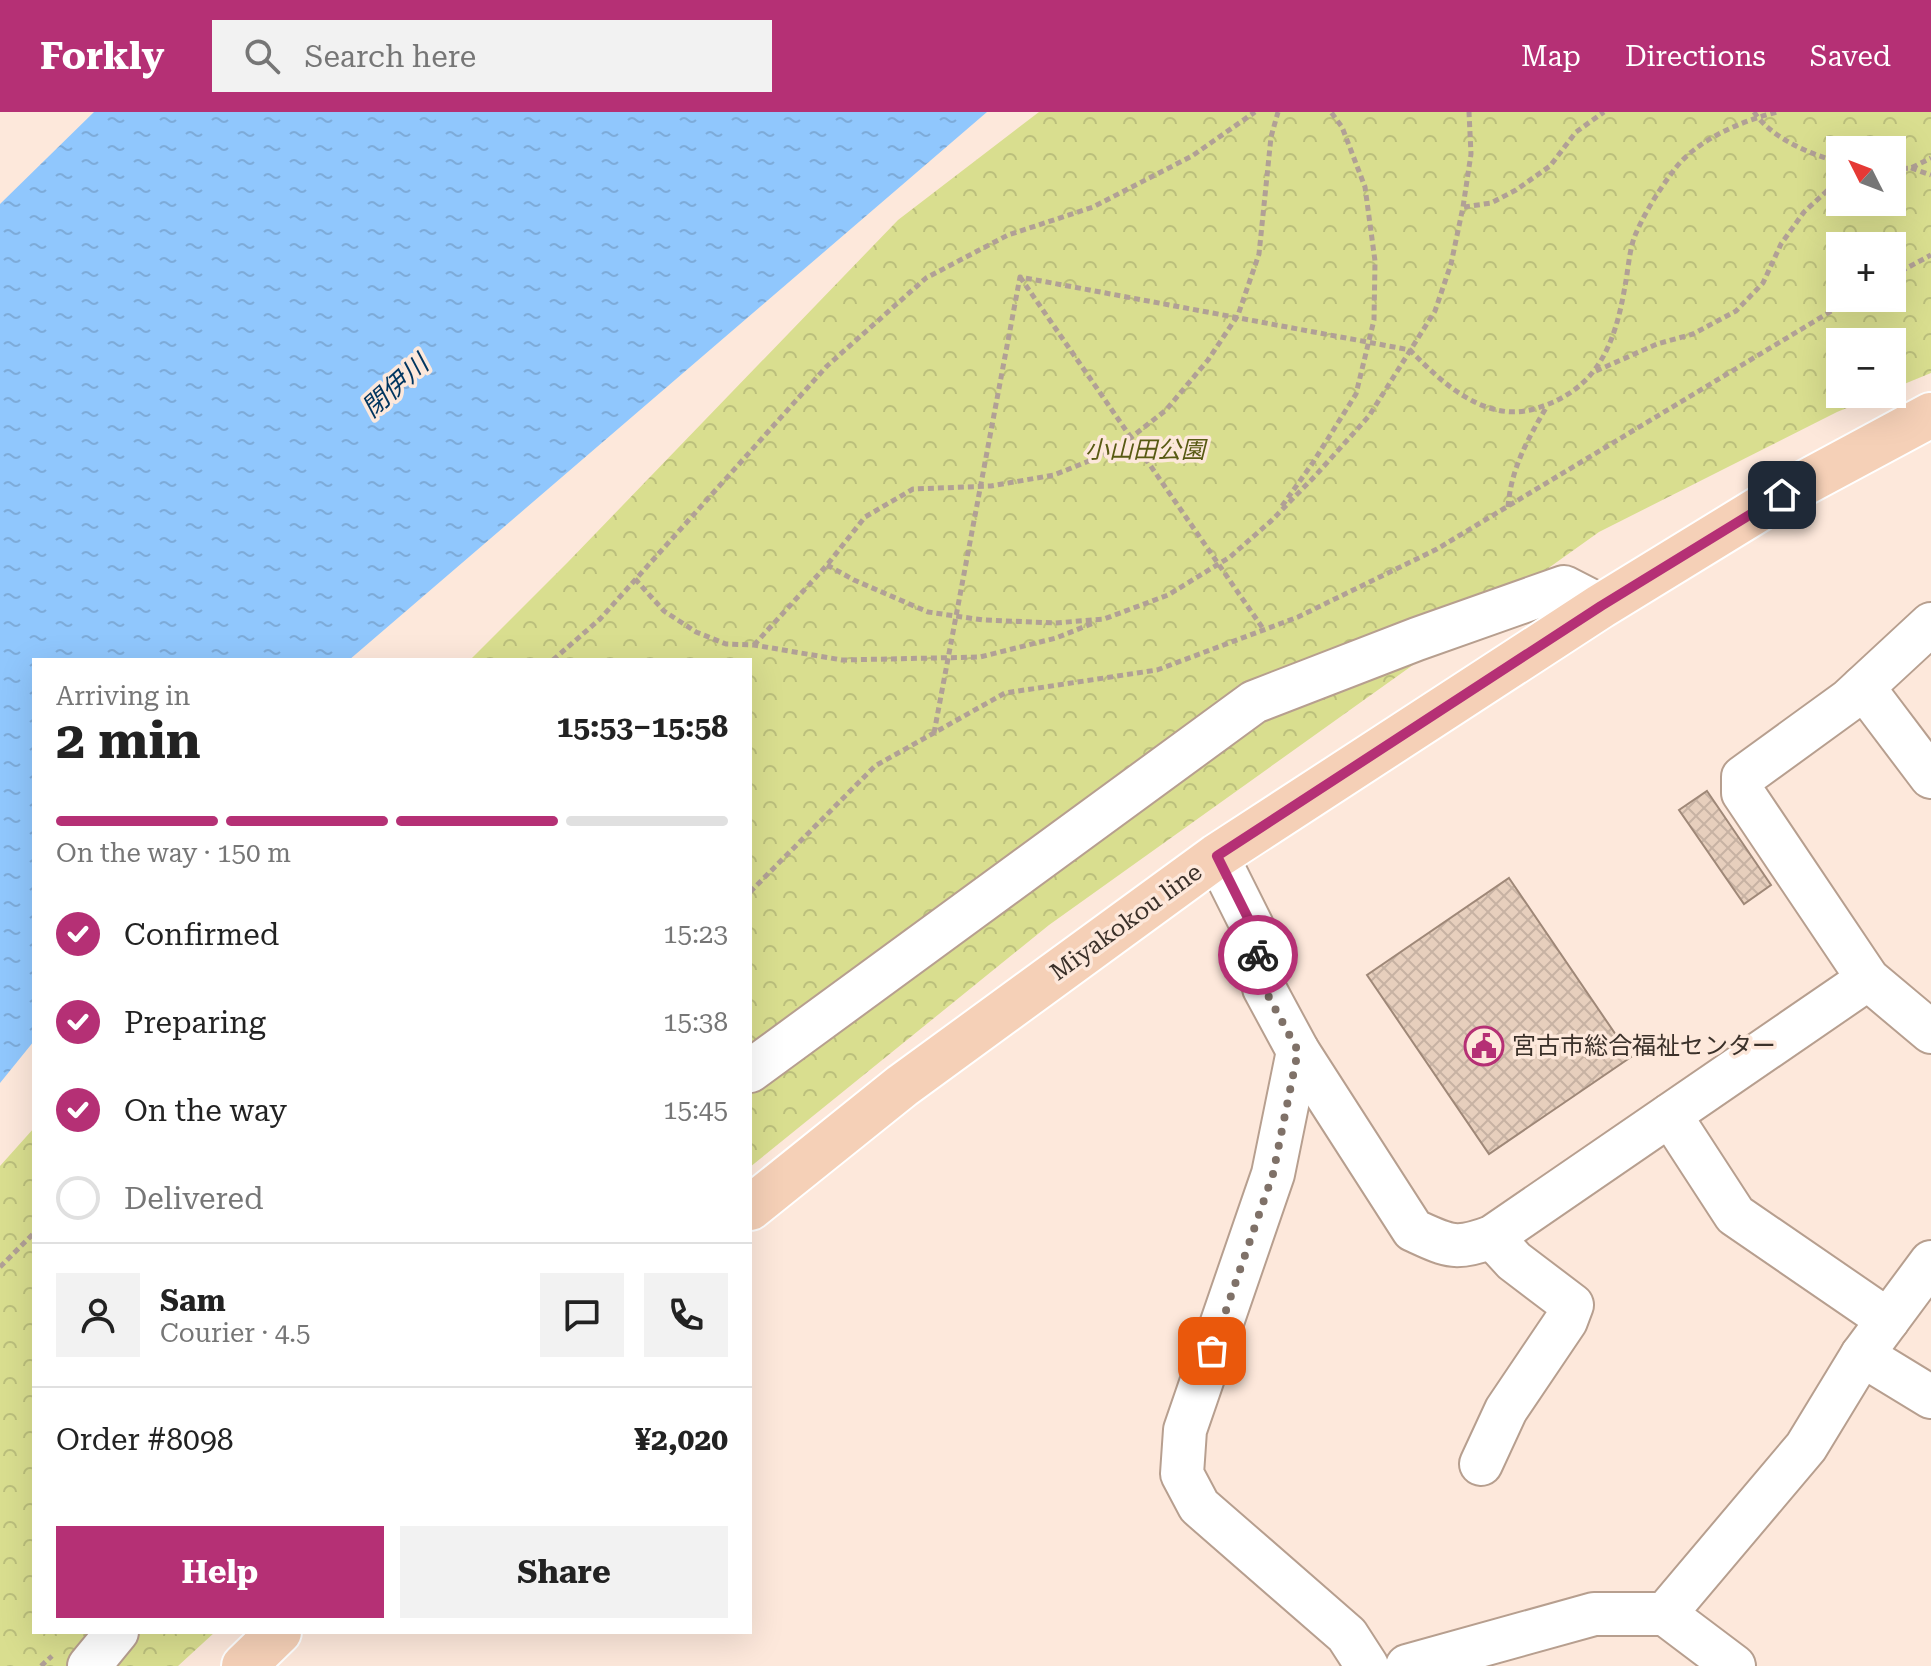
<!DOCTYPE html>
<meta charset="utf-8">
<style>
body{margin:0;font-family:"Roboto Serif","Noto Sans JP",serif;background:#f2f2f2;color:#222;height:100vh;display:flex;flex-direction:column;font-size:30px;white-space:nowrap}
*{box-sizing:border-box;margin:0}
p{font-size:26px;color:#767676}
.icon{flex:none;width:44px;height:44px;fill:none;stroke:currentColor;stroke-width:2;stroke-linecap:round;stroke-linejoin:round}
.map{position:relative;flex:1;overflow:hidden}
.side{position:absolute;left:32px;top:546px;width:720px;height:976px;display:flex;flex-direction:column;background:#fff;border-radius:0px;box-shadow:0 8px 32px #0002}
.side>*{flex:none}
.needle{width:52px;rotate:312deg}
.buttons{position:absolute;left:1826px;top:24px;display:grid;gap:16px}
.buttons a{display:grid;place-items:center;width:80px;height:80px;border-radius:0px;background:#fff;box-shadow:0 8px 32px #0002;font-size:40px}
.pin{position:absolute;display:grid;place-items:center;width:68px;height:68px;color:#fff;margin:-34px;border-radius:16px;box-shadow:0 4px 12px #0006}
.courier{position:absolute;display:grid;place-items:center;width:80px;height:80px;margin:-40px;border:6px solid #b53075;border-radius:50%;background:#fff;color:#222;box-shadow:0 2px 10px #0007}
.summary em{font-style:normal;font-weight:700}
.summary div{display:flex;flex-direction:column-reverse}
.summary{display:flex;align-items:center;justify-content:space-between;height:136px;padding:0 24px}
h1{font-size:52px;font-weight:700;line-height:60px}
.bar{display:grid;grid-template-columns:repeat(4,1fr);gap:12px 8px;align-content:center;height:96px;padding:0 24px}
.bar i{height:10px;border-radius:6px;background:#e0e0e0}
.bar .current{background:#b53075}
.bar p{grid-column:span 4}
.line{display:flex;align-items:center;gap:20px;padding:0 24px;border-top:2px solid #e0e0e0}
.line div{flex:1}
.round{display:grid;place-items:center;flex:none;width:84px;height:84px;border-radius:0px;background:#f2f2f2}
ol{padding:0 24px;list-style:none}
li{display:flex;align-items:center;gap:24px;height:88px}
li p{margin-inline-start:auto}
li .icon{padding:8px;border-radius:50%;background:#b53075;color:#fff;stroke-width:4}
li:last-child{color:#767676}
li i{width:44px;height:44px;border:4px solid #e0e0e0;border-radius:50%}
.button{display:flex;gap:16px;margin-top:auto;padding:16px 24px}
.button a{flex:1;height:92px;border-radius:0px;background:#b53075;color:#fff;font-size:32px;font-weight:700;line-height:92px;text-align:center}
.button a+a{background:#f2f2f2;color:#222}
header{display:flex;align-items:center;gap:48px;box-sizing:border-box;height:112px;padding:0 40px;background:#b53075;color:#fff}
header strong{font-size:38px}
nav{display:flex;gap:44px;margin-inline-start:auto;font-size:28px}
.search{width:560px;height:72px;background:#f2f2f2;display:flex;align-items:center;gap:20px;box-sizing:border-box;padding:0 28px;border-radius:0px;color:#767676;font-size:30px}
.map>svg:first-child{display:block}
.park{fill:url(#park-crowns);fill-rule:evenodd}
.water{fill:url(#water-ripples)}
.building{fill:url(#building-cross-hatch);stroke:#9f8878;stroke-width:2}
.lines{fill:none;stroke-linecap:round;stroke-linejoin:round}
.minor-casing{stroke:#b79f8f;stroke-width:46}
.major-casing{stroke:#fff;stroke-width:48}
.path{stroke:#b1a096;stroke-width:5;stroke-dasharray:6 4;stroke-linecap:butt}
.minor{stroke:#fff;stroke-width:42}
.major{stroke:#f5d0b7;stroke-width:44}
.done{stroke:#7f7168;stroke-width:8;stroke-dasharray:0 14.4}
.route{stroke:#b53075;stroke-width:10}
.labels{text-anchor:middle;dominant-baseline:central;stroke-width:7;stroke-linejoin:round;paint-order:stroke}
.park-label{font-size:24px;font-style:italic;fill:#585a13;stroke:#fde8db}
.street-label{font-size:24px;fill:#3b312a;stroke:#fde8db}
.poi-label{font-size:24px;fill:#3b312a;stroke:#fde8db;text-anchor:start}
.water-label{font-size:26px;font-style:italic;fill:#00355f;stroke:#fde8db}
</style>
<header>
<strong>Forkly</strong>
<div class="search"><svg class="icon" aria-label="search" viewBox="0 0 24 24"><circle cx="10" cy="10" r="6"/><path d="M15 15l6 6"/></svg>Search here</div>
<nav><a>Map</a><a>Directions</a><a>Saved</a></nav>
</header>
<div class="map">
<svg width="1931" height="1554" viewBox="0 0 1931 1554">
<defs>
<pattern id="park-crowns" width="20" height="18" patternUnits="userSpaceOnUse" patternTransform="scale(2)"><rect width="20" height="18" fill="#d9de8f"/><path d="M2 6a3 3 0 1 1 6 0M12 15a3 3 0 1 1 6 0" fill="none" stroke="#bbbf7c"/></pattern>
<pattern id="water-ripples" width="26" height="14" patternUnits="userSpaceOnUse" patternTransform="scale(2)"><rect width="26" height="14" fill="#90c7fd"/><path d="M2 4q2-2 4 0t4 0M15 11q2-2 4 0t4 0" fill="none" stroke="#7dabd9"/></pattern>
<pattern id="building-cross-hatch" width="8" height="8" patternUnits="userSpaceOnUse" patternTransform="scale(2)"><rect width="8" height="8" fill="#e7cfbd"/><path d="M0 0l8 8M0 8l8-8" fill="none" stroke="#c7b2a3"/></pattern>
</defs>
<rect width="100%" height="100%" fill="#fde8db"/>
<g class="park">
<path d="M 1039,0 L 1931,0 L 1931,261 L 1892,277 L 1892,230 L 1840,230 L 1840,282 L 1881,282 L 1837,300 L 1599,420 L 1049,813 L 750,1055 L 750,548 L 470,548 L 568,450 L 898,108 ZM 1840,38 L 1892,38 L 1892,90 L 1840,90 ZM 1840,134 L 1892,134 L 1892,186 L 1840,186 Z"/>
<polygon points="34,1016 34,1520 215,1520 178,1554 0,1554 0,1054"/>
</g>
<polygon class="water" points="94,0 987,0 349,548 34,548 34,929 0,971 0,92"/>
<g class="building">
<polygon points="1707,679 1771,773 1744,792 1679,698"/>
<polygon points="1509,766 1631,945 1489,1042 1367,863"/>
</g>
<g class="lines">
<g class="minor-casing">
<g id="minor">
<polyline points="1931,512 1849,588 1743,665 1743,681 1868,867 1931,920"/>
<polyline points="1863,575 1931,665"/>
<path d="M 1217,744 L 1253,816 L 1264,876 L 1298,939 L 1413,1118 C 1448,1134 1455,1139 1492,1125 L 1868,867"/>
<polyline points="1298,939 1273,1062 1185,1318 1182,1362 1199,1394 1347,1523 1367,1554"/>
<polyline points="750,959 1254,590 1417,527 1564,475 1601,494"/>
<polyline points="1670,1003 1735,1103 1888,1208"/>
<polyline points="1862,1243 1931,1285"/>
<polyline points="1481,1352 1506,1298 1566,1209 1572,1193 1514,1149 1492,1125"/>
<polyline points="1665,1502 1806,1335 1862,1243 1931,1150"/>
<polyline points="89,1554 117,1520"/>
<polyline points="1407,1554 1594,1502 1665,1502 1734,1554"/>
</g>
</g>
<g class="major-casing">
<g id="major">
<polyline points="750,1096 902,974 1217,744 1601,494 1782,383 1931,303"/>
<polyline points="244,1554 279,1520"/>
</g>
</g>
<g class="path">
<path d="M 1754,0 C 1771,26 1811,43 1840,50"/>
<polyline points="1911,56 1931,63"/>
<polyline points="1892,57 1911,56 1931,46"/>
<polyline points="1464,95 1491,91 1516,78 1550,54 1576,20 1604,0"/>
<polyline points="1892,164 1931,143"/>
<polyline points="1020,165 1264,518"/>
<polyline points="1596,259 1657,232 1693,222 1736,199 1763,171 1781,132 1804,100 1840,67"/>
<polyline points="1282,394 1312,352 1356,282 1374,208 1375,149 1365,75 1342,15 1331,0"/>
<path d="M 1508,395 C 1511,356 1528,327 1547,294"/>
<polyline points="827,453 854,468 928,500 983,508 1055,511 1104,507 1168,483 1230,445 1271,409 1315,364 1369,304 1435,199 1451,152 1463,95 1471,42 1469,0"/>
<polyline points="635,467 664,499 696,520 726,532 754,533 842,548 980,545 1056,526 1096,510"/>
<polyline points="754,533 827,453 865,405 913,377 991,374 1054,363 1114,339 1166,298 1208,248 1238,203 1259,142 1271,25 1278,0"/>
<polyline points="553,548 600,507 827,254 926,166 1008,123 1093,95 1192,44 1255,0"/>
<path d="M 934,621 L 1020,165 L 1410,238 C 1442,271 1485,311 1534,297 C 1597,279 1615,233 1625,174 C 1628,159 1629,141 1634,126 C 1643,103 1659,78 1674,58 C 1696,28 1743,8 1778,0"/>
<polyline points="750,780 875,654 1005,581 1157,558 1298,505 1437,437 1853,186"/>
<polyline points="0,1155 34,1121"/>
<polyline points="41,1554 52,1544"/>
</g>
<use href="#minor" class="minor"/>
<use href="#major" class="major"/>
</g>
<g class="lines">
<polyline class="done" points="1212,1239 1273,1062 1298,939 1264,876 1258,843"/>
<polyline class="route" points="1258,843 1253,816 1217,744 1601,494 1782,383"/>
</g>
<defs>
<g id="civic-ring" transform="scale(2)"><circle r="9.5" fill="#fde8db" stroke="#b53075" stroke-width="1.5"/><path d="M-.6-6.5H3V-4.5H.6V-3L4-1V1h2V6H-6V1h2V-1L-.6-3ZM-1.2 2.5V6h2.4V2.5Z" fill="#b53075"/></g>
</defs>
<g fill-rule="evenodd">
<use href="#civic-ring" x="1484" y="934"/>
</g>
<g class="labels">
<g class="park-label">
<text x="1145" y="338">小山田公園</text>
</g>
<g class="street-label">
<text transform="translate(1126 810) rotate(-36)">Miyakokou line</text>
</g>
<g class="poi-label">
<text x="1512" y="934">宮古市総合福祉センター</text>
</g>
<g class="water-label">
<text transform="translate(395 274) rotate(-42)">閉伊川</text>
</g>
</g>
</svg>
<div class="buttons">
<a><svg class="needle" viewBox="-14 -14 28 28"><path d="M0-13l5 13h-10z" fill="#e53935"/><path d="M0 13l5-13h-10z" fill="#767676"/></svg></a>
<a>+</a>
<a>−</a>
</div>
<div class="pin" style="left:1212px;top:1239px;background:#ea580c"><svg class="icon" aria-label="bag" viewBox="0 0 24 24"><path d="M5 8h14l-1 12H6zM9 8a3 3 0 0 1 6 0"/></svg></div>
<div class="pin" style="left:1782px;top:383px;background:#1f2937"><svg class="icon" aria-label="home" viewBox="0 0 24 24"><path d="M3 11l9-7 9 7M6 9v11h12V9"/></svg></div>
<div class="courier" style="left:1258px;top:843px"><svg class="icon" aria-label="bike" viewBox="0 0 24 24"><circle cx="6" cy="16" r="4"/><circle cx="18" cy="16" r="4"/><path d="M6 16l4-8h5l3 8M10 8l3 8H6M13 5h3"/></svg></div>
<section class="side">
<div class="summary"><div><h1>2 min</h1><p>Arriving in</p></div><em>15:53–15:58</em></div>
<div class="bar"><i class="current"></i><i class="current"></i><i class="current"></i><i></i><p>On the way · 150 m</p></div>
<ol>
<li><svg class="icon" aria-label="check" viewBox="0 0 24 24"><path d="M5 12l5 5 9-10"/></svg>Confirmed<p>15:23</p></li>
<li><svg class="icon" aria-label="check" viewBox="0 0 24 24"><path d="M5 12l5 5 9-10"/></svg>Preparing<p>15:38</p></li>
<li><svg class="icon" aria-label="check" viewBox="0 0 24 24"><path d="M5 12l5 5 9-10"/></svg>On the way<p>15:45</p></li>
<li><i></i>Delivered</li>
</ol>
<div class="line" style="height:144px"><a class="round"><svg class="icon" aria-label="person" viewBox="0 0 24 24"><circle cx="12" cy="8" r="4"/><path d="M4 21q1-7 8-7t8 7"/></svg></a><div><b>Sam</b><p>Courier · 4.5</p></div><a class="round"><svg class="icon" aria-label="chat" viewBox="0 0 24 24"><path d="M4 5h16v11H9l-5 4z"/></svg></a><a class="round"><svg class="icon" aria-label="phone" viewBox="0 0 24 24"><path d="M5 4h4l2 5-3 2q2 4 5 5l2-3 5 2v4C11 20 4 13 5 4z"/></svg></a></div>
<div class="line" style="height:104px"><div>Order #8098</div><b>¥2,020</b></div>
<div class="button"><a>Help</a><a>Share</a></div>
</section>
</div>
